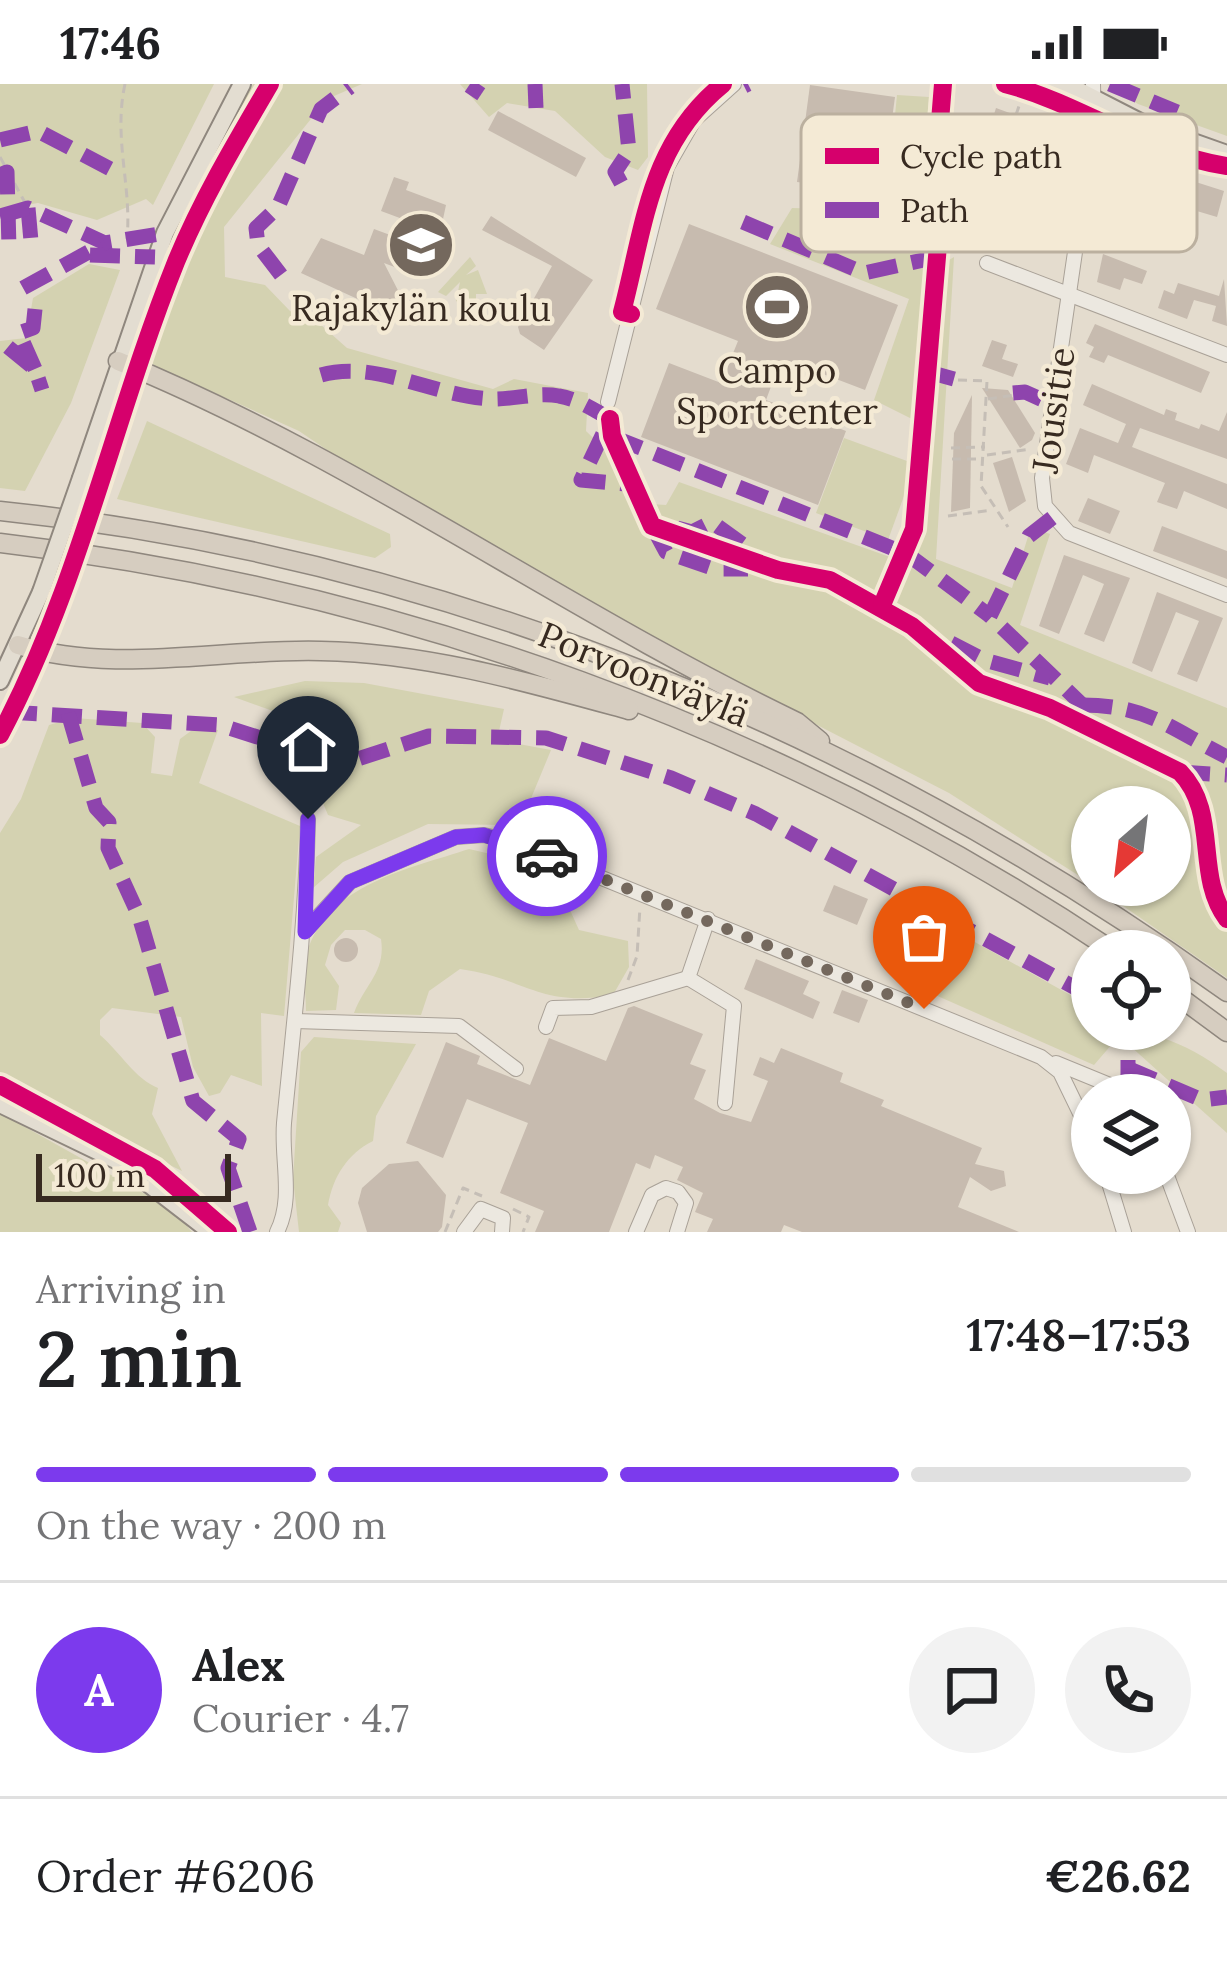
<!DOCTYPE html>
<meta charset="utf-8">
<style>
body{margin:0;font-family:Lora,serif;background:#f2f2f2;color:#202124;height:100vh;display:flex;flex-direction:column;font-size:45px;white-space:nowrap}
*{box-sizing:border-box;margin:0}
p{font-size:39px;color:#757577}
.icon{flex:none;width:66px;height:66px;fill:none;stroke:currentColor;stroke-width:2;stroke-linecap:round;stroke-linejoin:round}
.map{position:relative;height:1148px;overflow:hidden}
.details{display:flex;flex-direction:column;background:#fff;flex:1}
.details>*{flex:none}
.needle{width:78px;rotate:208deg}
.buttons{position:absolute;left:1071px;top:702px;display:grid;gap:24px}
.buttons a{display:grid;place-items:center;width:120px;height:120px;border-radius:50%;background:#fff;box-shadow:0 3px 9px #0004;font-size:60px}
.scale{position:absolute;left:36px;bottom:30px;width:195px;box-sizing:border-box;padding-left:12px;border:6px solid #372a20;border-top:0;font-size:33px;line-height:42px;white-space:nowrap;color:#372a20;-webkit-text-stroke:9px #f4ead5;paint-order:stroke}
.pin{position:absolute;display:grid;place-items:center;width:102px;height:102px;color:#fff;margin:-123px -51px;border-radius:50% 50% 50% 0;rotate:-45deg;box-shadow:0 0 12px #0007}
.pin .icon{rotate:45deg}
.courier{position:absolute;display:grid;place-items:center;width:120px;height:120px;margin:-60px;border:9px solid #7c3aed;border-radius:50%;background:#fff;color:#222;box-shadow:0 3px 15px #0007}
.head em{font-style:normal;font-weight:600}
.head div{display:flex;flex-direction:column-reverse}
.head{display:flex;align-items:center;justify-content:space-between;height:204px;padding:0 36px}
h1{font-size:78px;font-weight:600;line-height:90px}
.bar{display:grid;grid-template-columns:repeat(4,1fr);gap:18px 12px;align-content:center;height:144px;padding:0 36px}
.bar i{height:15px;border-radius:9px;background:#e0e0e0}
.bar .selected{background:#7c3aed}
.bar p{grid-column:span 4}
.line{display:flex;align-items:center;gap:30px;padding:0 36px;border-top:3px solid #e0e0e0}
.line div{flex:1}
.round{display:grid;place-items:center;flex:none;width:126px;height:126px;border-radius:63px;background:#f2f2f2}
.status{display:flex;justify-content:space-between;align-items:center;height:84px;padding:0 60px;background:#fff;direction:ltr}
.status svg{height:33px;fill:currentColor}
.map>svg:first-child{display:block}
.green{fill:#d4d2b1}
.building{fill:#c7bbaf}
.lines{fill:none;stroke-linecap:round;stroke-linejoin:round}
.minor-casing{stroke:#a9a197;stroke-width:16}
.major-casing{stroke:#8f877e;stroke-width:20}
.highway-casing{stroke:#8f877e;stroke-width:21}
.path{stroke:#c5beb6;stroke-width:3;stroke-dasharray:9 6;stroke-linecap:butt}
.minor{stroke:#ece8e0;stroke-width:14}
.major{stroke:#e3ddd1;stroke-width:16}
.highway{stroke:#d6cdc0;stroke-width:18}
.major-bridge-casing{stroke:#8f877e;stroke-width:20;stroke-linecap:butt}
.major-bridge{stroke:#e3ddd1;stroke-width:16}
.quiet{stroke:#8e44ad;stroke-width:15;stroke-dasharray:30 15;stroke-linecap:butt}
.cycleway-casing{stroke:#f4ead5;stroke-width:26}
.cycleway{stroke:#d6006c;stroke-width:18}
.done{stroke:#74685d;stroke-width:12;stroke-dasharray:0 21.6}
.route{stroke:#7c3aed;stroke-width:15}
.labels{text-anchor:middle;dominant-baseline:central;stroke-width:9;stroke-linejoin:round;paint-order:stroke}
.poi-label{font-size:36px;fill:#372a20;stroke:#f4ead5}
.street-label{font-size:36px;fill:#372a20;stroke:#f4ead5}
.key{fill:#f4ead5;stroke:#bbb09f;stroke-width:3}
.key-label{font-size:33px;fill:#372a20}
</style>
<div class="status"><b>17:46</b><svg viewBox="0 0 49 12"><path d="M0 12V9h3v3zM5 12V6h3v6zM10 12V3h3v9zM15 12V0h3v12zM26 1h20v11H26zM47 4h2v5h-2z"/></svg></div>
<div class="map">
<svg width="1227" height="1148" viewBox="0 0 1227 1148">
<rect width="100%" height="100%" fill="#e4dcce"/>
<g class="green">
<polygon points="0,0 214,0 153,121 146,115 97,136 38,119 0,125"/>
<path d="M 253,0 L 265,0 L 190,134 L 144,251 C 153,164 205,72 253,0 Z"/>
<path d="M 274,0 L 362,0 L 327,15 L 224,143 L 225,193 L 265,201 L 290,227 L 320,240 L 347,264 L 493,305 L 514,295 L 588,309 L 586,347 L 626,386 L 636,419 L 666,421 L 679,398 L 890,473 L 917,467 L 944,179 L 954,173 L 936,475 L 1012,504 L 1031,443 L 1050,450 L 1020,541 L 1227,624 L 1227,894 L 1093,801 L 1170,801 L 1170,723 L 1092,723 L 1092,800 L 949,709 L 689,575 L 361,389 L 299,347 L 155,282 L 147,274 C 180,177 220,87 274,0 Z"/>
<polygon points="460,0 647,0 648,73 638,86 605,73 555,27 507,19 489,33"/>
<polygon points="1107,0 1227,0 1227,52 1138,20"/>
<polygon points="897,11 929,13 921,115 887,112"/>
<polygon points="792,124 827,125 924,170 918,338 874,316 909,215 770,160"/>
<polygon points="470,173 476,182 466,191 478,186 487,210 476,210 476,216 488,216 488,225 471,226 456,217 460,198 446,212 438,208"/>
<polygon points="89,180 120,186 71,319 25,407 0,404 0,257 26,254 33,214"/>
<polygon points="147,337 390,450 391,463 375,474 117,415"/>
<polygon points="844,354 907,377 908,401 888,456 816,429"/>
<polygon points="305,597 364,599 504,625 497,656 551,666 520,741 428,740 343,778 313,804 316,773 361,741 328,731 320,712 305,708 315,642 234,613"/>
<path d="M 74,634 L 142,639 L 155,653 L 151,689 L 172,692 L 180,655 L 195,644 L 218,646 L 199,699 L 300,742 L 284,932 L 261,929 L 262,1002 L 231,991 L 220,1009 L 209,1012 L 193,983 L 181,933 L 112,924 L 100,936 L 100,951 C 120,968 135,995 158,1004 L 152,1030 L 182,1087 L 0,998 L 0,749 L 21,715 L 49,641 Z"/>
<path d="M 469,765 L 551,784 L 579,846 L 628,857 L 629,883 L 613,911 C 539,924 526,894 460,885 L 429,907 L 421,931 L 354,929 C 365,900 386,888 381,855 L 365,846 L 345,846 L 331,861 L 325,881 L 339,902 L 336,926 L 306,927 C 306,909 302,886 307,869 C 327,800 409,785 469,765 Z"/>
<path d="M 895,821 L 919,827 L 1092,923 L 1092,945 C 1148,945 1181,955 1227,989 L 1227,1049 L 1119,952 L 1094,981 L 899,895 L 883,850 Z"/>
<path d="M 314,953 L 416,960 L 376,1032 L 373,1057 C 347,1070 333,1093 328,1121 L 341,1139 L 338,1148 L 299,1148 L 293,1095 L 301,968 Z"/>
<polygon points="0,1029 172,1125 192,1148 0,1148"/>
</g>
<g class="building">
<polygon points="810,1 895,13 882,108 797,98"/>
<polygon points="996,24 1035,38 1030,54 991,40"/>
<polygon points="498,27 586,74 576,93 488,46"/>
<polygon points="1114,72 1224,107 1217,133 1106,100"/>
<polygon points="394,93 409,98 406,106 446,121 440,149 381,127"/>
<polygon points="491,132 593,196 544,266 520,250 518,243 552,182 482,146"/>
<polygon points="689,140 898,221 865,306 789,277 787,284 779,281 766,316 846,347 818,421 641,353 669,279 721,299 738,257 656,225"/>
<polygon points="374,145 433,167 418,192 384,179 406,222 401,235 301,189 321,154 364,171"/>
<polygon points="1103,170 1147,187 1142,200 1124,194 1120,206 1097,198"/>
<polygon points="1224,195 1227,242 1212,237 1216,222 1194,216 1187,235 1158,224 1164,206 1174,210 1178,199 1219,212"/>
<polygon points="1095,240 1210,288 1201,309 1108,271 1104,279 1089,273 1094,263 1086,259"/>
<polygon points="992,256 1007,261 1002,275 1018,280 1013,293 982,282"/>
<polygon points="1092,300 1164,331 1166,325 1177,329 1175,336 1199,345 1201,340 1219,347 1227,328 1227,375 1140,344 1132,363 1227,400 1227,425 1184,407 1177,425 1157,418 1165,399 1094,371 1088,389 1066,380 1080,344 1118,359 1126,340 1083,321"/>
<polygon points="982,304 1008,306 1035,349 1032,356 1020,364"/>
<polygon points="972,311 970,424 951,428 954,349"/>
<polygon points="1012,373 1026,417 1009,428 993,379"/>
<polygon points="1088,414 1120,427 1110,450 1078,437"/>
<polygon points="1162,442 1227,467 1227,495 1153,467"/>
<polygon points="1064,471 1130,494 1104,558 1084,550 1104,500 1083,491 1059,550 1039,542"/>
<polygon points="1157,508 1223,534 1197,598 1177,590 1199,537 1176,528 1152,588 1132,579"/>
<polygon points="834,801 868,815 857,841 823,827"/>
<circle cx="346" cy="866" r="12"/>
<polygon points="756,875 809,897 803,910 820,918 813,935 744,905"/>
<polygon points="842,906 868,916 859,939 833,929"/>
<polygon points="634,922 703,950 690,980 706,986 694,1015 720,1029 751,1038 768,997 753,991 760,973 774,979 781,964 843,989 840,998 884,1016 881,1022 982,1064 975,1080 1004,1087 1006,1102 991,1107 970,1093 958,1123 1019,1148 802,1148 784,1141 781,1148 707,1148 713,1135 695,1128 703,1109 677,1096 683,1083 655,1071 650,1085 636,1079 609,1148 535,1148 544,1127 500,1109 528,1039 467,1015 443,1074 406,1059 446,958 480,972 477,980 530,1001 549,954 606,977 628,924"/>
<polygon points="418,1077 446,1111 442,1143 438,1148 367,1148 358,1119 362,1104 389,1080"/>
</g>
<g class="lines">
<g class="minor-casing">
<g id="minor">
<polyline points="1093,0 1094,38 1042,394 1045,422 1069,449 1227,511"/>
<polyline points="987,179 1227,271"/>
<polyline points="608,318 667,83 694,36 734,0"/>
<polyline points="708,835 688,894 734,922 725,1019"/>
<polyline points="305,847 350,798 456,753 484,751 516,759 1041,973 1060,988 1092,1054"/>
<polyline points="295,937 459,942 516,985"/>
<polyline points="546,943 553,924 591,923 688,894"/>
<polyline points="1056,979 1134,1011"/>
<polyline points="1106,1089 1124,1148"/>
<polyline points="1166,1089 1188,1148"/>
<path d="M 277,1148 C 294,1114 281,1076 284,1039 C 294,937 306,837 308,735"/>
<polyline points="464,1148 481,1125 503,1134 502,1148"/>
<polyline points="636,1148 652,1111 666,1104 678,1108 686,1119 677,1148"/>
</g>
</g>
<g class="major-casing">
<g id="major">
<polyline points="1045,0 1129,42 1148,42"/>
<polyline points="1066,0 1148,42 1227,70"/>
<polyline points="81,394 165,149 242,0"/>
<polyline points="0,597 41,508"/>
<polyline points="0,1020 120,1078 211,1148"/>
</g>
</g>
<g class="highway-casing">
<g id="highway">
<path d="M 118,277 C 355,374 565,527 797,638 L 820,657"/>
<path d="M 0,427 C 444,473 866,649 1227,908"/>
<path d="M 0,459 C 397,505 781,645 1113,867"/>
<path d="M 18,561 C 114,591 222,564 321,567 C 427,569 527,598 629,626"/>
<polyline points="1170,906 1227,948"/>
</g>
</g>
<g class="path">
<path d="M 125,0 C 113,55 132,102 127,155"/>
<polyline points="1016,31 1020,19"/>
<polyline points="0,73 28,124"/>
<polyline points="958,296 987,297 981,402 1008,443"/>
<polyline points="988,315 1015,311"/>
<polyline points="951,364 985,363"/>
<polyline points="987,371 1031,365"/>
<polyline points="952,375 983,375"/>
<polyline points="948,432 992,426"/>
<polyline points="628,896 637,872 640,823"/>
<polyline points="513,1125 529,1133 523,1148"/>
<polyline points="445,1148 463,1104 482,1112"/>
</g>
<use href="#minor" class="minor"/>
<use href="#major" class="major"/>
<use href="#highway" class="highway"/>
<g class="major-bridge-casing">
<polyline id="major-bridge" points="41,508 81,394"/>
</g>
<use href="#major-bridge" class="major-bridge"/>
<g class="quiet">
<polyline points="535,0 536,24"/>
<polyline points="1110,0 1177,28"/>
<polyline points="744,2 748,0"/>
<polyline points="471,12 479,0"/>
<polyline points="0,56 38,47 120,90"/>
<polyline points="0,91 7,88 9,164"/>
<polyline points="621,99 615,88 629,67 622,0"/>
<polyline points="28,124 31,157"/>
<polyline points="0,132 28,124 105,159 165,149"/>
<polyline points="743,138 864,189 937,173"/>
<polyline points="90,171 155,173"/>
<polyline points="281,191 258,161 256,144 278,123 321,25 350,3"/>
<polyline points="23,204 105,159"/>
<polyline points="35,225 33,244 19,249 35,285"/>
<polyline points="8,263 35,285 42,306"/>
<polyline points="925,287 958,296"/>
<path d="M 321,291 C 376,275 437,314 494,315 C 516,315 538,308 559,312 C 578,315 594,326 610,335 L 581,396 L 637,401"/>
<polyline points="1013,309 1025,308 1054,321"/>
<polyline points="613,353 907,470 990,532"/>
<polyline points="1052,434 1029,452 990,532 1097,635"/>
<polyline points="652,442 666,468 715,485 748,485"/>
<polyline points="677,444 692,448 712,438 753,468"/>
<polyline points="951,559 984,576 1050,594"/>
<path d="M 1082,621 C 1149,621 1172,646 1227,673"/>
<polyline points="7,628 220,641 342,680 429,652 546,654 671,694 756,730 1092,913"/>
<polyline points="68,629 96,724 109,738 108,764 139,832 193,1017 239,1055 228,1084 250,1148"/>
<polyline points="1180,688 1227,691"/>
<polyline points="1127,984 1202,1016 1227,1013"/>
<polyline points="1128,1006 1128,945"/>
</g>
<g class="cycleway-casing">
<g id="cycleway">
<path d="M 1005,0 C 1082,20 1146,70 1227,82"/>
<path d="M 631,230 L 622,228 C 645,141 649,60 723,0"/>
<path d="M 610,335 L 612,352 L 652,442 L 778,486 L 830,496 L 912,542 L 979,599 L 1050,624 L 1180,688 C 1220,729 1194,791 1227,835"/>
<polyline points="882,521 914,445 938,161 935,99 943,0"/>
<path d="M 0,651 C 80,501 113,335 176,178 C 202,115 236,58 270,0"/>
<polyline points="0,1001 155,1085 228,1148"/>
</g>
</g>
<use href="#cycleway" class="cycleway"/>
</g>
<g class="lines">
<polyline class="done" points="547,772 924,925"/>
<polyline class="route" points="308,735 305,848 350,798 456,753 484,751 547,772"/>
</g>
<defs>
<g id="school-disc" transform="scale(3.45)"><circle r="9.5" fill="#74685d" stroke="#f4ead5"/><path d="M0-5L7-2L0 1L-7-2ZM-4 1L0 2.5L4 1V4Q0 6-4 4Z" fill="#fff"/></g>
<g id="stadium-disc" transform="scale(3.45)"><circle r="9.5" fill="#74685d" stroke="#f4ead5"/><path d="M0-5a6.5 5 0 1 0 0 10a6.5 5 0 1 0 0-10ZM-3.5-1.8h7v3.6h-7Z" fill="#fff"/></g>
</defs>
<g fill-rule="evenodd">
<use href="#school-disc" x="421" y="161"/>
<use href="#stadium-disc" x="777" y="223"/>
</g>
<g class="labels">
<g class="poi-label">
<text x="421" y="224">Rajakylän koulu</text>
<text x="777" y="286">Campo<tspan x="777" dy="41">Sportcenter</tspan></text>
</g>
<g class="street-label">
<text transform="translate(1053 326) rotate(-82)">Jousitie</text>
<text transform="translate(644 590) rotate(22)">Porvoonväylä</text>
</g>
</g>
<rect x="801" y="30" width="396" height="138" rx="18" class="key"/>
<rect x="825" y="64" width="54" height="16" fill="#d6006c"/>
<rect x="825" y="118" width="54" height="16" fill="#8e44ad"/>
<g class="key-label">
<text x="900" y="84">Cycle path</text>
<text x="900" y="138">Path</text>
</g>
</svg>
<div class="buttons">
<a><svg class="needle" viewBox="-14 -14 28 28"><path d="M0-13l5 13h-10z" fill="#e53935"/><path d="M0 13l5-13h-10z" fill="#757577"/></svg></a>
<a><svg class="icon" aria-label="locate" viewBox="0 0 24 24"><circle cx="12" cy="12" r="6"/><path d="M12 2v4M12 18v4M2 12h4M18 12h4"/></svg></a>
<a><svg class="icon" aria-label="layers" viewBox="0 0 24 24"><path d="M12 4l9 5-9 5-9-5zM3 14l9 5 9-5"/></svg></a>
</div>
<div class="scale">100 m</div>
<div class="pin" style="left:924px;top:925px;background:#ea580c"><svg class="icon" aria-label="bag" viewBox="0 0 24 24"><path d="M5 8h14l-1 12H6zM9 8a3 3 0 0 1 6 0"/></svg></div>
<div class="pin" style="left:308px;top:735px;background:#1f2937"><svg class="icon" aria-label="home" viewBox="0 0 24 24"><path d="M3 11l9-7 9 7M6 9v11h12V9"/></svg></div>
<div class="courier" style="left:547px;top:772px"><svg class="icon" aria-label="car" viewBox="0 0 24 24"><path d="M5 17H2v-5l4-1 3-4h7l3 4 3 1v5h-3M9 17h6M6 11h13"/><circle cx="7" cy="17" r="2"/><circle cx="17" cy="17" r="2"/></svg></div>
</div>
<section class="details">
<div class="head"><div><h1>2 min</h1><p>Arriving in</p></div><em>17:48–17:53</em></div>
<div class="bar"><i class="selected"></i><i class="selected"></i><i class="selected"></i><i></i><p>On the way · 200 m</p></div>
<div class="line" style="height:216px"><b class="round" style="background:#7c3aed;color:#fff">A</b><div><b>Alex</b><p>Courier · 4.7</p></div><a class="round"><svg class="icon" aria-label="chat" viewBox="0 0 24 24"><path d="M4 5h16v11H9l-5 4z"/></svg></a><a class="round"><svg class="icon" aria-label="phone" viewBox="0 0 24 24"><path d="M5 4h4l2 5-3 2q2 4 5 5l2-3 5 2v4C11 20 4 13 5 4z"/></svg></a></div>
<div class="line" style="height:156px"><div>Order #6206</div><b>€26.62</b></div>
</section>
